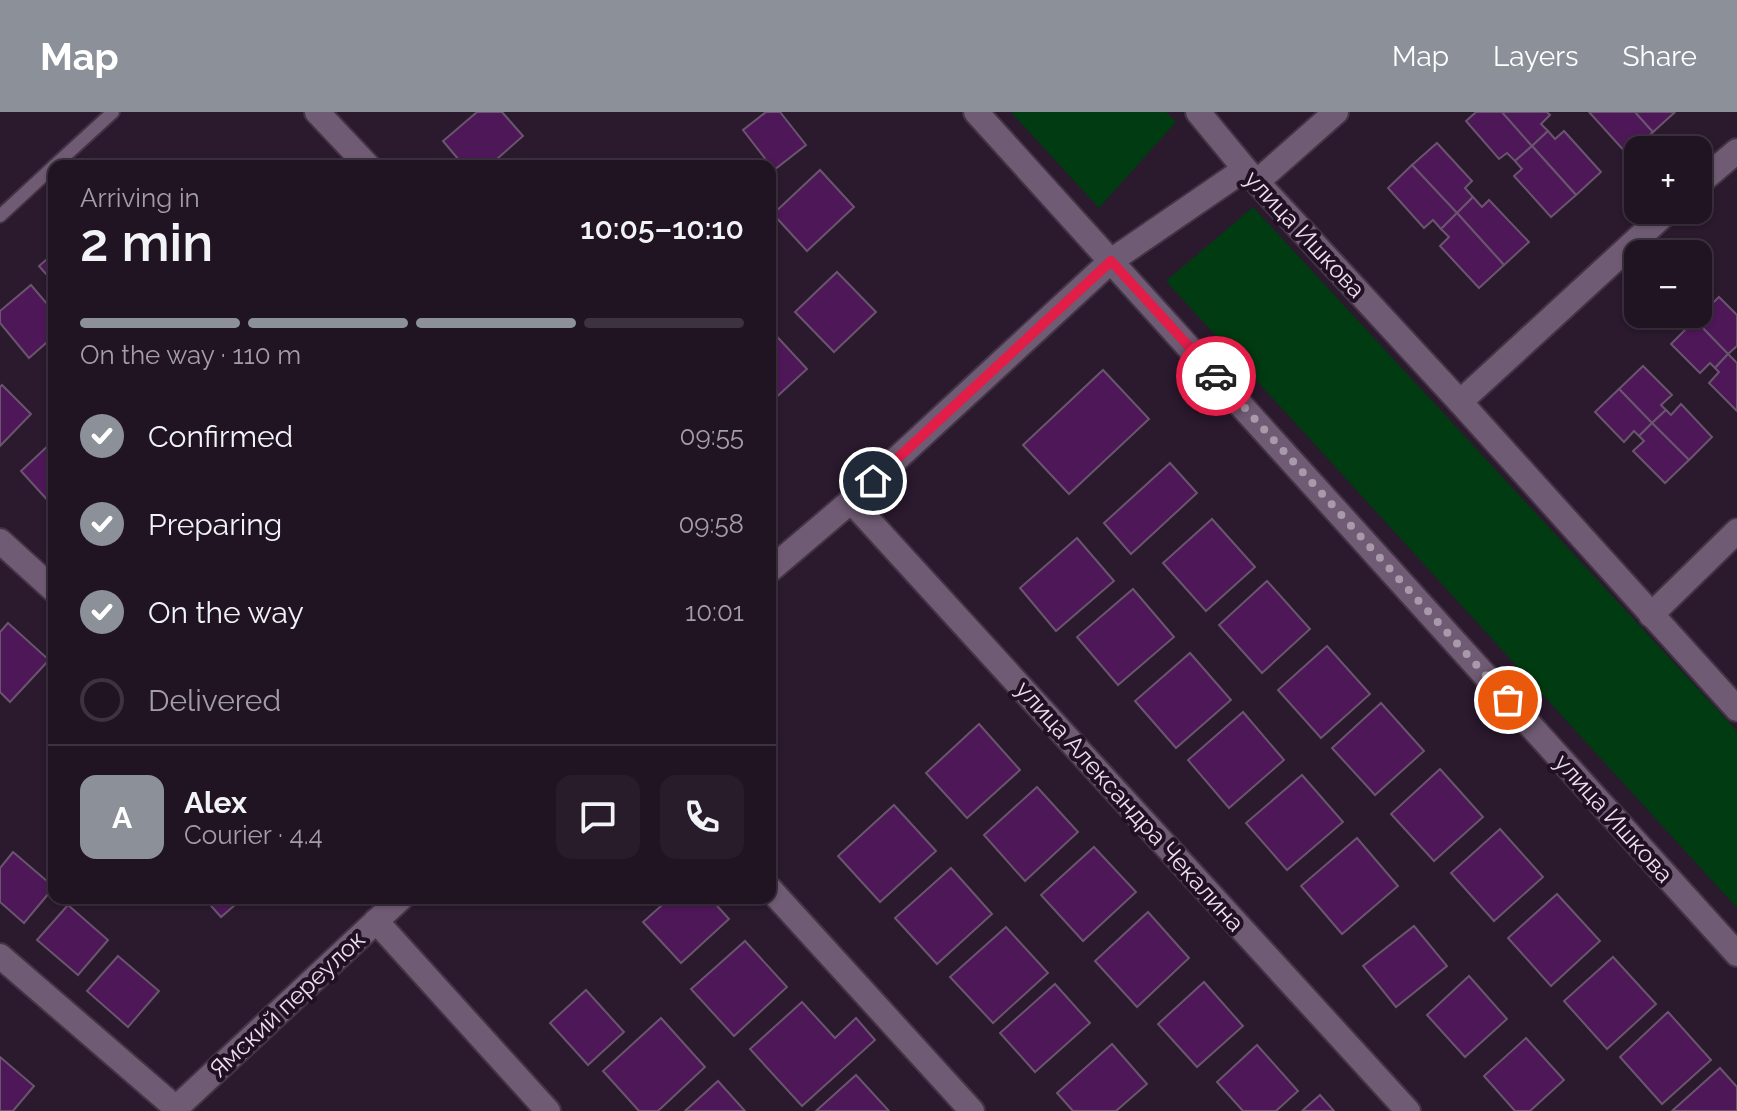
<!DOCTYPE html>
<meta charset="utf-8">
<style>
body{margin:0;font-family:Raleway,sans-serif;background:#281c2a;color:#f1f3f6;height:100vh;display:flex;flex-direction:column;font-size:30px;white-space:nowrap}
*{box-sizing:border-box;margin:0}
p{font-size:26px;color:#a29ea5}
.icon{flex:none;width:44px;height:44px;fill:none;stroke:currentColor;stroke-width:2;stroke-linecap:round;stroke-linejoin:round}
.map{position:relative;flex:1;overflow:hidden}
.drawer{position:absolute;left:48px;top:48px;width:728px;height:744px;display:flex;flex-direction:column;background:#201322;border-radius:16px;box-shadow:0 2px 6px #0004,0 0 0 2px #3d3240}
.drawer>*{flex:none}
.tools{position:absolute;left:1624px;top:24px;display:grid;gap:16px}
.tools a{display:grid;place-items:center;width:88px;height:88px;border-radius:16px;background:#201322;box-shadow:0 2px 6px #0004,0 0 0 2px #3d3240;font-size:40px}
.pin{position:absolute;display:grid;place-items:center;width:68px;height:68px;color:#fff;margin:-34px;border:4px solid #fff;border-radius:50%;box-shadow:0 2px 8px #0007}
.courier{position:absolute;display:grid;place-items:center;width:80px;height:80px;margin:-40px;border:6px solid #e11d48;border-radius:50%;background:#fff;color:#222;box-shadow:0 2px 10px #0007}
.head em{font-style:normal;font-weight:600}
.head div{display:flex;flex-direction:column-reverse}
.head{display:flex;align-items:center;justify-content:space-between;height:136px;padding:0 32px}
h1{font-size:52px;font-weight:600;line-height:60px}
.bar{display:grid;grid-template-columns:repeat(4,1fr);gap:12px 8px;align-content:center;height:96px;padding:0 32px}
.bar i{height:10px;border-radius:6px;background:#3d3240}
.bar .active{background:#8c9099}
.bar p{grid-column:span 4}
.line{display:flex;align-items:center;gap:20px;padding:0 32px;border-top:2px solid #3d3240}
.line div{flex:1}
.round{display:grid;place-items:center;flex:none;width:84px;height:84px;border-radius:16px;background:#281c2a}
ol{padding:0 32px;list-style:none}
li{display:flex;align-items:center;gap:24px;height:88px}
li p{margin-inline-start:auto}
li .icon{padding:8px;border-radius:50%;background:#8c9099;color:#fff;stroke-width:4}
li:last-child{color:#a29ea5}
li i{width:44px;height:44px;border:4px solid #3d3240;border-radius:50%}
header{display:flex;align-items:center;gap:48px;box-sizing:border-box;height:112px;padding:0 40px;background:#8c9099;color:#fff}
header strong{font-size:38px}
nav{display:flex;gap:44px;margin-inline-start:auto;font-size:28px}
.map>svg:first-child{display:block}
.green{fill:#003b11}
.building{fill:#4e1758;stroke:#69556d;stroke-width:2}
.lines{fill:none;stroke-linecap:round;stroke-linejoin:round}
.service-casing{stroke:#433445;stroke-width:16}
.minor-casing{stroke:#433445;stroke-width:28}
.service{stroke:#6f5b73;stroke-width:12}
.minor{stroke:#6f5b73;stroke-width:24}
.done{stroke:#a89aaa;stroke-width:8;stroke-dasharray:0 14.4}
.route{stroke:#e11d48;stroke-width:10}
.labels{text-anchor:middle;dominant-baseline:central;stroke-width:8;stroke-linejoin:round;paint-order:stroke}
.street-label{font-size:24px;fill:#ebdfed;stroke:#211024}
</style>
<header>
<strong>Map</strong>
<nav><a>Map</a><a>Layers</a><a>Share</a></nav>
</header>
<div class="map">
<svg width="1737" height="999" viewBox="0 0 1737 999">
<rect width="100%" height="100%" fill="#2b192e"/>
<g class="green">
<polygon points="1011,0 1166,0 1176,10 1099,96"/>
<polygon points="1253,95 1737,619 1737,796 1166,169"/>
</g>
<g class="building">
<polygon points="477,0 502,0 523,24 489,54 464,54 443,29"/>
<polygon points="766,0 780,0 806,33 774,58 743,18"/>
<polygon points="1476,0 1502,0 1532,34 1515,49 1507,41 1499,47 1466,9"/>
<polygon points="1502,0 1547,0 1550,3 1541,12 1548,19 1532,34"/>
<polygon points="1589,0 1635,0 1653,20 1628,43"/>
<polygon points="1635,0 1675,0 1653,20"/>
<polygon points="1548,19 1555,27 1564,19 1601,60 1576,83 1532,34"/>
<polygon points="1437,31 1472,69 1465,76 1473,85 1457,101 1412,53"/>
<polygon points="1532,34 1576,83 1551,105 1514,64 1522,57 1515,49"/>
<polygon points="1412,53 1457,101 1441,117 1433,108 1424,116 1388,76"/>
<polygon points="820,58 854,95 807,139 773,102"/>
<polygon points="1473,85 1482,95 1489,88 1529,130 1504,153 1457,101"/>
<polygon points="1457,101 1504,153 1479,176 1440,134 1449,125 1441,117"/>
<polygon points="54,141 54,171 39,154"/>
<polygon points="837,160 876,200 834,240 795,200"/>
<polygon points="31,173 54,200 54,224 29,246 0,211 0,199"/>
<polygon points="1719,185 1737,203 1737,234 1728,242 1695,208"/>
<polygon points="1695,208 1728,242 1715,256 1710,251 1700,261 1671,232"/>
<polygon points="770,217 807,257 770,291"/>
<polygon points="1728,242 1737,251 1737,299 1709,271 1719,260 1715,256"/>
<polygon points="1643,254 1672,283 1661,293 1666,298 1652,311 1619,277"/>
<polygon points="1103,258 1149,307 1069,382 1023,333"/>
<polygon points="2,273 31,302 0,334 0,275"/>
<polygon points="1619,277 1652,311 1639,324 1634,319 1624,330 1595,300"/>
<polygon points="1681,292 1712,325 1689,348 1652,311 1666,298 1671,303"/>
<polygon points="1652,311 1689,348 1665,371 1633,339 1644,329 1639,324"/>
<polygon points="54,328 54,389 51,392 21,359"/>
<polygon points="1170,351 1197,381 1131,442 1104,411"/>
<polygon points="1212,407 1255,455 1206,499 1163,451"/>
<polygon points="1077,426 1114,469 1056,519 1020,476"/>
<polygon points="1267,469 1310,517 1262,561 1219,513"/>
<polygon points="1133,477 1174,525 1118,573 1077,525"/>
<polygon points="8,511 49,548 10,590 0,580 0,520"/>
<polygon points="1327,534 1370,582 1321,626 1278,578"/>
<polygon points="1190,541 1231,588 1176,636 1135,589"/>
<polygon points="1381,591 1424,639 1375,683 1332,636"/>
<polygon points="1243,600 1284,648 1229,696 1188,648"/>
<polygon points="979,612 1020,658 967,706 926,661"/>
<polygon points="1440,657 1483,705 1434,749 1391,702"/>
<polygon points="1302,663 1343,710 1287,758 1246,711"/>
<polygon points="1037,675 1078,720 1025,769 984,723"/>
<polygon points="894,693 936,739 880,790 838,744"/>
<polygon points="1500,717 1543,765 1494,809 1451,761"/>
<polygon points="1357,726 1398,774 1342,822 1301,774"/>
<polygon points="1094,735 1136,780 1083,829 1041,783"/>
<polygon points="13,740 54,775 24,811 0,790 0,756"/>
<polygon points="951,756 992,802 937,852 895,806"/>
<polygon points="1557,782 1600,829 1551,874 1508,826"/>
<polygon points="204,786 243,786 221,805"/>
<polygon points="670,786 710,786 729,807 681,851 643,810"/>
<polygon points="68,793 108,828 78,863 37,828"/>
<polygon points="1148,800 1189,846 1137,895 1095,849"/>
<polygon points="1414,814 1447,854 1396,895 1363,854"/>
<polygon points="1006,815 1048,861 993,911 950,865"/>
<polygon points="745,829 787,875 734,924 691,877"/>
<polygon points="118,844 159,879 128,915 87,879"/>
<polygon points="1613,845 1656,892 1607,937 1564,889"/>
<polygon points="1469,864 1507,907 1465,945 1427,903"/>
<polygon points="1204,870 1243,914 1197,955 1158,912"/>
<polygon points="1055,872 1090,911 1035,960 1000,921"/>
<polygon points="586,878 624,920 588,953 550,911"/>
<polygon points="802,890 835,926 856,906 875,928 802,994 750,937"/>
<polygon points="1668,900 1711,948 1662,992 1620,945"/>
<polygon points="661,906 705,955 658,999 639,999 603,959"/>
<polygon points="1526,926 1564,968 1530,999 1515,999 1484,964"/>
<polygon points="1112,932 1147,972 1116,999 1073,999 1057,981"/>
<polygon points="1257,933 1298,979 1276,999 1243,999 1217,970"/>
<polygon points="0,945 34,974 13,999 0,999"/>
<polygon points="1720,956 1737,975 1737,999 1672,999"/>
<polygon points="856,963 889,999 816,999"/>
<polygon points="718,969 745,999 685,999"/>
<polygon points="1320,983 1334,999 1302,999"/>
</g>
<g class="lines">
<g class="service-casing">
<g id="service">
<polyline points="54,54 113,0"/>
<polyline points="0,104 54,54"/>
</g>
</g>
<g class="minor-casing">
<g id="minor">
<polyline points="317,0 368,54"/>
<polyline points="976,0 1737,842"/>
<polyline points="1198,0 1245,57 1460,290 1737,597"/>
<polyline points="1258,69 1336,0"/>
<polyline points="1698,72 1737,39"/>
<polyline points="1460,290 1669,98"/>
<polyline points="851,389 1408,999"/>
<polyline points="0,429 54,478"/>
<polyline points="770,458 851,389 1111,149 1245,57"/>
<polyline points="1651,503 1737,419"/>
<polyline points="770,777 972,999"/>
<polyline points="376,809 548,999"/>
<polyline points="0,844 176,996"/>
<polyline points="173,999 401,786"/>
</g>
</g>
<use href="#service" class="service"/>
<use href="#minor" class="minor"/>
</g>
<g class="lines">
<polyline class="done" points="1216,264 1508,588"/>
<polyline class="route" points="873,369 1111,149 1216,264"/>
</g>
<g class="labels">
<g class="street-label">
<text transform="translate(1305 122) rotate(47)">улица Ишкова</text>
<text transform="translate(1130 694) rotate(48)">улица Александра Чекалина</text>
<text transform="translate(1614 706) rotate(48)">улица Ишкова</text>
<text transform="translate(287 892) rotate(-43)">Ямский переулок</text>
</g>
</g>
</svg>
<div class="tools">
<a>+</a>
<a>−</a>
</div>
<div class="pin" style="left:1508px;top:588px;background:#ea580c"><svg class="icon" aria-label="bag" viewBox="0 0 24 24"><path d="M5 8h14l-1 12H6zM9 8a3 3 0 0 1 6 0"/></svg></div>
<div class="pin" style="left:873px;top:369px;background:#1f2937"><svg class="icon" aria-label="home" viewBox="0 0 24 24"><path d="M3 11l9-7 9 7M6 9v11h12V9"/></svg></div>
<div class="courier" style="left:1216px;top:264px"><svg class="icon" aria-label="car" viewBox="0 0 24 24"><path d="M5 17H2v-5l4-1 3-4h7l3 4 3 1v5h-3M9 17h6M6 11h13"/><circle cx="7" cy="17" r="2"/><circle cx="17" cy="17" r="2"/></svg></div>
<section class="drawer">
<div class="head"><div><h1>2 min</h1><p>Arriving in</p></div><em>10:05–10:10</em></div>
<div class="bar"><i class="active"></i><i class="active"></i><i class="active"></i><i></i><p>On the way · 110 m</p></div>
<ol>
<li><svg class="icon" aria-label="check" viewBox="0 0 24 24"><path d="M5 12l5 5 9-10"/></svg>Confirmed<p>09:55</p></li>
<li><svg class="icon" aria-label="check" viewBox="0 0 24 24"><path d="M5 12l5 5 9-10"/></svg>Preparing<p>09:58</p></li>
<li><svg class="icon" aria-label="check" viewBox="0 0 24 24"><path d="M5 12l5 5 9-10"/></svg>On the way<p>10:01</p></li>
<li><i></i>Delivered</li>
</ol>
<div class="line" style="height:144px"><b class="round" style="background:#8c9099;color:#fff">A</b><div><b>Alex</b><p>Courier · 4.4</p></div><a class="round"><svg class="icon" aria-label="chat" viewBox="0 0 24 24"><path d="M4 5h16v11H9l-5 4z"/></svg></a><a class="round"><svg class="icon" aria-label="phone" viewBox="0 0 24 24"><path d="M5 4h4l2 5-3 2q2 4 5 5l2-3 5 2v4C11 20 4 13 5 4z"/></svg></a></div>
</section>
</div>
